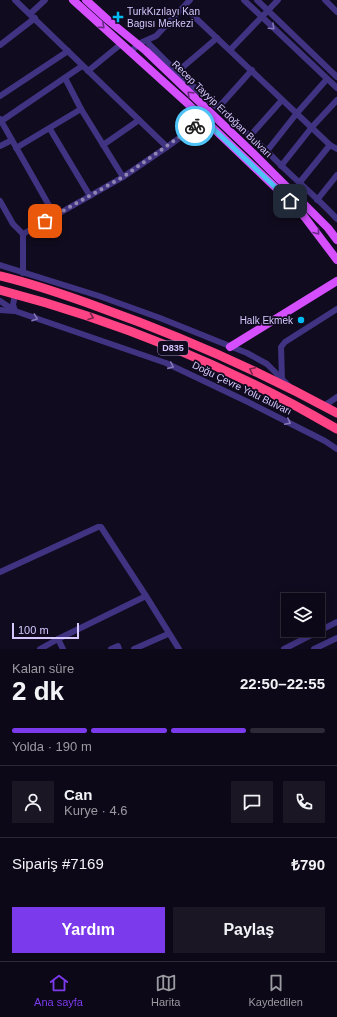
<!DOCTYPE html>
<html lang="tr">
<meta charset="utf-8">
<style>
body{margin:0;font-family:Helvetica,sans-serif;background:#1b1624;color:#f1f3f6;height:100vh;display:flex;flex-direction:column;font-size:15px;white-space:nowrap}
*{box-sizing:border-box;margin:0}
p{font-size:13px;color:#9a9aa1}
.icon{flex:none;width:22px;height:22px;fill:none;stroke:currentColor;stroke-width:2;stroke-linecap:round;stroke-linejoin:round}
.map{position:relative;height:649px;overflow:hidden}
.side{display:flex;flex-direction:column;background:#0d0817;flex:1}
.side>*{flex:none}
.fabs{position:absolute;left:281px;top:593px;display:grid;gap:8px}
.fabs a{display:grid;place-items:center;width:44px;height:44px;border-radius:0px;background:#0d0817;box-shadow:0 2px 10px #0003,0 0 0 1px #2d2936;font-size:20px}
.scale{position:absolute;left:12px;bottom:10px;width:67px;box-sizing:border-box;padding-left:4px;border:2px solid #d6c8ff;border-top:0;font-size:11px;line-height:14px;white-space:nowrap;color:#d6c8ff;-webkit-text-stroke:3px #110b1f;paint-order:stroke}
.pin{position:absolute;display:grid;place-items:center;width:34px;height:34px;color:#fff;margin:-17px;border-radius:8px;box-shadow:0 2px 6px #0006}
.courier{position:absolute;display:grid;place-items:center;width:40px;height:40px;margin:-20px;border:3px solid #4fc3f7;border-radius:50%;background:#fff;color:#222;box-shadow:0 1px 5px #0007}
.head em{font-style:normal;font-weight:700}
.head div{display:flex;flex-direction:column-reverse}
.head{display:flex;align-items:center;justify-content:space-between;height:68px;padding:0 12px}
h1{font-size:26px;font-weight:700;line-height:30px}
.bar{display:grid;grid-template-columns:repeat(4,1fr);gap:6px 4px;align-content:center;height:48px;padding:0 12px}
.bar i{height:5px;border-radius:3px;background:#2d2936}
.bar .active{background:#7c3aed}
.bar p{grid-column:span 4}
.line{display:flex;align-items:center;gap:10px;padding:0 12px;border-top:1px solid #2d2936}
.line div{flex:1}
.round{display:grid;place-items:center;flex:none;width:42px;height:42px;border-radius:0px;background:#1b1624}
.button{display:flex;gap:8px;margin-top:auto;padding:8px 12px}
.button a{flex:1;height:46px;border-radius:0px;background:#7c3aed;color:#fff;font-size:16px;font-weight:700;line-height:46px;text-align:center}
.button a+a{background:#1b1624;color:#f1f3f6}
.menu{display:flex;justify-content:space-around;align-items:center;height:56px;border-top:1px solid #2d2936;background:#0d0817;font-size:11px;color:#9a9aa1}
.menu a{display:grid;justify-items:center;gap:2px}
.menu .active{color:#7c3aed}
.map>svg:first-child{display:block}
.lines{fill:none;stroke-linecap:round;stroke-linejoin:round}
.minor{stroke:#403381;stroke-width:6}
.major{stroke:#d54fff;stroke-width:8}
.highway{stroke:#ff4384;stroke-width:9}
.oneway{stroke:#692a84}
.oneway2{stroke:#8476ba}
.oneway3{stroke:#7c244c}
.done{stroke:#9186b1;stroke-width:4;stroke-dasharray:0 7.2}
.route{stroke:#4fc3f7;stroke-width:5}
.poi-dot{fill:#00bbf3;stroke:#110b1f;stroke-width:1.5}
.labels{text-anchor:middle;dominant-baseline:central;stroke-width:3.5;stroke-linejoin:round;paint-order:stroke}
.shield{fill:#110b1f;stroke:#9b8fbc;stroke-width:1}
.shield-label{font-size:9px;font-weight:bold;fill:#d6c8ff}
.poi-label{font-size:10px;fill:#d6c8ff;stroke:#110b1f;text-anchor:start}
.street-label{font-size:10px;fill:#d6c8ff;stroke:#110b1f}
</style>
<div class="map">
<svg width="337" height="649" viewBox="0 0 337 649">
<rect width="100%" height="100%" fill="#110b1f"/>
<g class="lines">
<g class="minor">
<polyline points="15,0 167,147"/>
<polyline points="244,0 337,88"/>
<polyline points="257,0 337,77"/>
<polyline points="325,0 337,12"/>
<polyline points="184,7 330,145 337,149"/>
<polyline points="30,14 45,0"/>
<path d="M 149,44 L 177,72 L 267,151 C 289,175 315,195 337,219"/>
<polyline points="0,45 35,18"/>
<polyline points="230,50 278,0"/>
<polyline points="131,52 138,44 156,36 190,0"/>
<polyline points="88,71 121,44"/>
<polyline points="177,72 217,38"/>
<polyline points="65,78 81,109 123,177"/>
<polyline points="0,96 68,51"/>
<polyline points="218,108 252,70"/>
<polyline points="0,119 55,216"/>
<polyline points="0,122 82,66"/>
<polyline points="50,129 90,196"/>
<polyline points="250,136 282,100"/>
<polyline points="103,145 139,120"/>
<polyline points="0,146 12,140"/>
<polyline points="16,148 81,109"/>
<polyline points="267,151 297,113 327,79"/>
<polyline points="281,166 312,127 337,100"/>
<polyline points="300,182 330,145"/>
<polyline points="317,200 337,175"/>
<polyline points="0,201 13,224 23,234 23,273"/>
<polyline points="23,234 123,177 167,147 204,120"/>
<polyline points="0,265 99,296 160,318 247,353 267,364 289,386"/>
<polyline points="0,301 15,311 166,363 248,402 325,441 337,449"/>
<polyline points="0,310 14,311"/>
<polyline points="15,311 13,305 15,294"/>
<polyline points="282,379 281,347 285,342 337,309"/>
<polyline points="324,406 337,397"/>
<polyline points="0,572 98,527 101,527 146,596 179,649"/>
<polyline points="58,639 63,649"/>
<polyline points="40,649 58,639 146,596"/>
<polyline points="111,649 118,646 119,649"/>
<polyline points="134,649 168,634"/>
<polyline points="284,649 337,622"/>
<polyline points="314,649 337,638"/>
</g>
<g class="major">
<polyline points="73,0 187,103 300,211 337,260"/>
<polyline points="86,0 108,20 146,51 254,154 328,228 337,240"/>
<polyline points="230,347 337,281"/>
</g>
<g class="highway">
<path d="M 0,276 C 34,284 68,296 101,308 C 183,337 261,372 337,413"/>
<path d="M 0,290 C 116,320 233,368 337,429"/>
</g>
</g>
<defs><path id="oneway-chevron" d="M-2-3.5L2.5 0L-2 3.5" fill="none" stroke-width="1.6" stroke-linecap="round" stroke-linejoin="round"/></defs>
<g class="oneway">
<use href="#oneway-chevron" transform="translate(102 26) rotate(42)"/>
<use href="#oneway-chevron" transform="translate(190 94) rotate(-136)"/>
<use href="#oneway-chevron" transform="translate(317 232) rotate(52)"/>
</g>
<g class="oneway2">
<use href="#oneway-chevron" transform="translate(272 27) rotate(43)"/>
<use href="#oneway-chevron" transform="translate(35 318) rotate(19)"/>
<use href="#oneway-chevron" transform="translate(171 366) rotate(24)"/>
<use href="#oneway-chevron" transform="translate(288 422) rotate(27)"/>
</g>
<g class="oneway3">
<use href="#oneway-chevron" transform="translate(91 317) rotate(20)"/>
<use href="#oneway-chevron" transform="translate(252 370) rotate(-155)"/>
</g>
<g class="lines">
<polyline class="done" points="45,221 123,177 195,126"/>
<polyline class="route" points="195,126 204,120 290,201"/>
</g>
<g class="poi-dot">
<path d="M116 11h4v4h4v4h-4v4h-4v-4h-4v-4h4z"/>
<circle cx="301" cy="320" r="4"/>
</g>
<g class="labels">
<rect class="shield" x="158" y="341" width="30" height="14" rx="3"/>
<g class="shield-label">
<text x="173" y="348">D835</text>
</g>
<g class="poi-label">
<text x="127" y="11">TurkKızılayı Kan<tspan x="127" dy="12">Bagısı Merkezi</tspan></text>
<text x="293" y="320" text-anchor="end">Halk Ekmek</text>
</g>
<g class="street-label">
<text transform="translate(222 109) rotate(44)">Recep Tayyip Erdoğan Bulvarı</text>
<text transform="translate(242 388) rotate(26)">Doğu Çevre Yolu Bulvarı</text>
</g>
</g>
</svg>
<div class="fabs">
<a><svg class="icon" aria-label="layers" viewBox="0 0 24 24"><path d="M12 4l9 5-9 5-9-5zM3 14l9 5 9-5"/></svg></a>
</div>
<div class="scale">100 m</div>
<div class="pin" style="left:45px;top:221px;background:#ea580c"><svg class="icon" aria-label="bag" viewBox="0 0 24 24"><path d="M5 8h14l-1 12H6zM9 8a3 3 0 0 1 6 0"/></svg></div>
<div class="pin" style="left:290px;top:201px;background:#1f2937"><svg class="icon" aria-label="home" viewBox="0 0 24 24"><path d="M3 11l9-7 9 7M6 9v11h12V9"/></svg></div>
<div class="courier" style="left:195px;top:126px"><svg class="icon" aria-label="bike" viewBox="0 0 24 24"><circle cx="6" cy="16" r="4"/><circle cx="18" cy="16" r="4"/><path d="M6 16l4-8h5l3 8M10 8l3 8H6M13 5h3"/></svg></div>
</div>
<section class="side">
<div class="head"><div><h1>2 dk</h1><p>Kalan süre</p></div><em>22:50–22:55</em></div>
<div class="bar"><i class="active"></i><i class="active"></i><i class="active"></i><i></i><p>Yolda · 190 m</p></div>
<div class="line" style="height:72px"><a class="round"><svg class="icon" aria-label="person" viewBox="0 0 24 24"><circle cx="12" cy="8" r="4"/><path d="M4 21q1-7 8-7t8 7"/></svg></a><div><b>Can</b><p>Kurye · 4.6</p></div><a class="round"><svg class="icon" aria-label="chat" viewBox="0 0 24 24"><path d="M4 5h16v11H9l-5 4z"/></svg></a><a class="round"><svg class="icon" aria-label="phone" viewBox="0 0 24 24"><path d="M5 4h4l2 5-3 2q2 4 5 5l2-3 5 2v4C11 20 4 13 5 4z"/></svg></a></div>
<div class="line" style="height:52px"><div>Sipariş #7169</div><b>₺790</b></div>
<div class="button"><a>Yardım</a><a>Paylaş</a></div>
</section>
<nav class="menu">
<a class="active"><svg class="icon" aria-label="home" viewBox="0 0 24 24"><path d="M3 11l9-7 9 7M6 9v11h12V9"/></svg>Ana sayfa</a>
<a><svg class="icon" aria-label="map" viewBox="0 0 24 24"><path d="M3 6l6-2 6 2 6-2v14l-6 2-6-2-6 2zM9 4v14M15 6v14"/></svg>Harita</a>
<a><svg class="icon" aria-label="saved" viewBox="0 0 24 24"><path d="M7 4h10v16l-5-4-5 4z"/></svg>Kaydedilen</a>
</nav>
